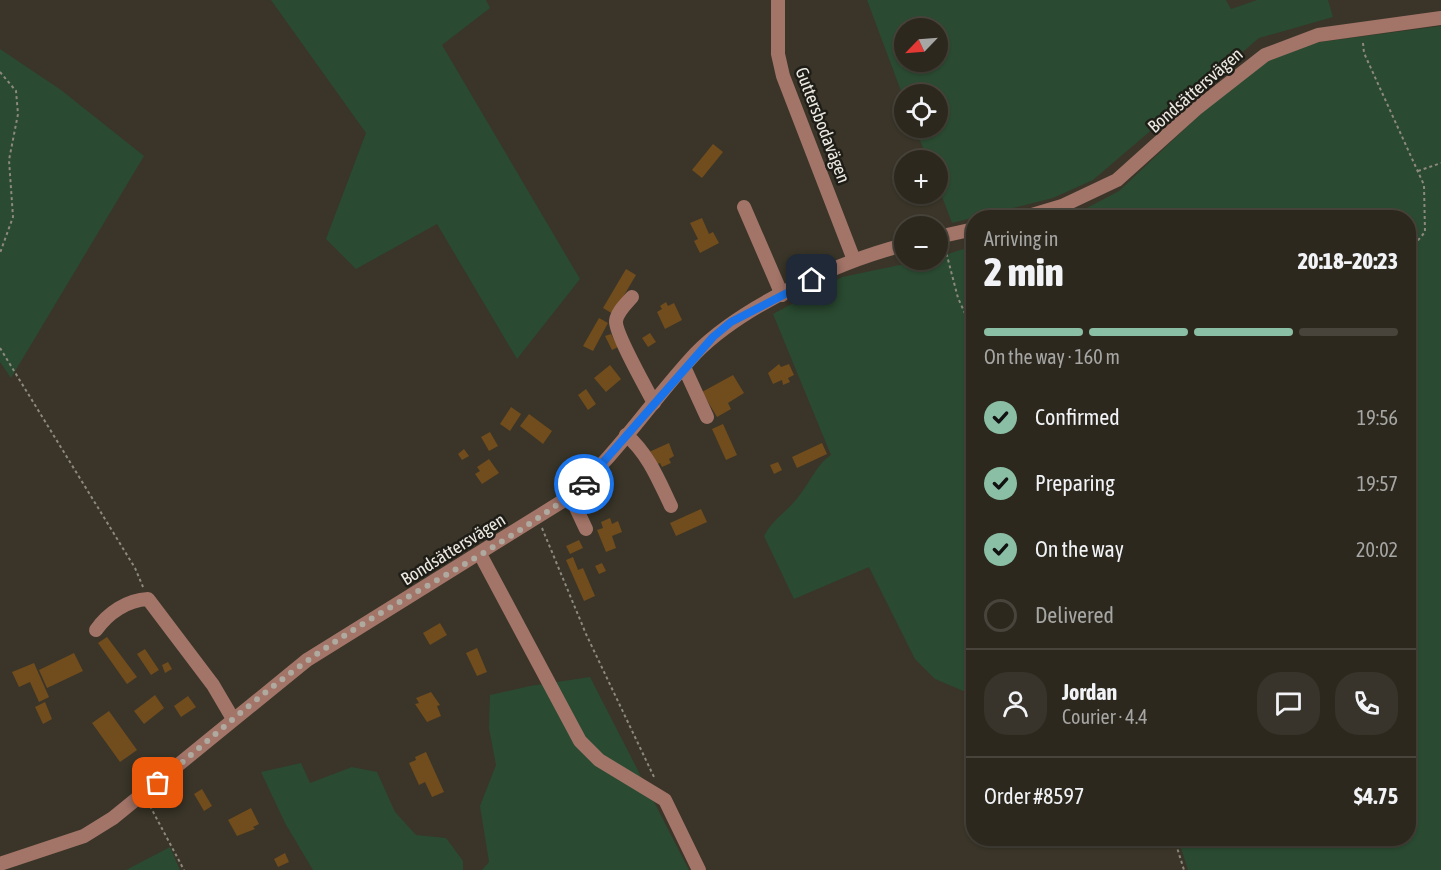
<!DOCTYPE html>
<meta charset="utf-8">
<style>
body{margin:0;font-family:"Asap Condensed",sans-serif;background:#38342b;color:#f1f3f6;height:100vh;display:flex;flex-direction:column;font-size:22px;white-space:nowrap}
*{box-sizing:border-box;margin:0}
p{font-size:20px;color:#a6a6a4}
.icon{flex:none;width:33px;height:33px;fill:none;stroke:currentColor;stroke-width:2;stroke-linecap:round;stroke-linejoin:round}
.map{position:relative;flex:1;overflow:hidden}
.panel{position:absolute;left:966px;top:210px;width:450px;height:636px;display:flex;flex-direction:column;background:#2c281e;border-radius:24px;box-shadow:0 2px 4px #0004,0 0 0 2px #48443c}
.panel>*{flex:none}
.needle{width:39px;rotate:245deg}
.tools{position:absolute;left:894px;top:18px;display:grid;gap:12px}
.tools a{display:grid;place-items:center;width:54px;height:54px;border-radius:50%;background:#2c281e;box-shadow:0 2px 4px #0004,0 0 0 2px #48443c;font-size:30px}
.pin{position:absolute;display:grid;place-items:center;width:51px;height:51px;color:#fff;margin:-26px;border-radius:12px;box-shadow:0 3px 9px #0006}
.courier{position:absolute;display:grid;place-items:center;width:60px;height:60px;margin:-30px;border:4px solid #1a73e8;border-radius:50%;background:#fff;color:#222;box-shadow:0 2px 8px #0007}
.headline em{font-style:normal;font-weight:800}
.headline div{display:flex;flex-direction:column-reverse}
.headline{display:flex;align-items:center;justify-content:space-between;height:102px;padding:0 18px}
h1{font-size:39px;font-weight:800;line-height:45px}
.bar{display:grid;grid-template-columns:repeat(4,1fr);gap:9px 6px;align-content:center;height:72px;padding:0 18px}
.bar i{height:8px;border-radius:4px;background:#48443c}
.bar .on{background:#8abfa5}
.bar p{grid-column:span 4}
.line{display:flex;align-items:center;gap:15px;padding:0 18px;border-top:2px solid #48443c}
.line div{flex:1}
.round{display:grid;place-items:center;flex:none;width:63px;height:63px;border-radius:24px;background:#38342b}
ol{padding:0 18px;list-style:none}
li{display:flex;align-items:center;gap:18px;height:66px}
li p{margin-inline-start:auto}
li .icon{padding:6px;border-radius:50%;background:#8abfa5;color:#111;stroke-width:4}
li:last-child{color:#a6a6a4}
li i{width:33px;height:33px;border:3px solid #48443c;border-radius:50%}
.map>svg:first-child{display:block}
.green{fill:#2a4a31;fill-rule:evenodd}
.building{fill:#714c1d}
.lines{fill:none;stroke-linecap:round;stroke-linejoin:round}
.path{stroke:#8d897e;stroke-width:2;stroke-dasharray:3 3;stroke-linecap:butt}
.minor{stroke:#a37468;stroke-width:14}
.done{stroke:#aeaaa0;stroke-width:6;stroke-dasharray:0 10.8}
.route{stroke:#1a73e8;stroke-width:8}
.labels{text-anchor:middle;dominant-baseline:central;stroke-width:5;stroke-linejoin:round;paint-order:stroke}
.street-label{font-size:18px;fill:#ece9e1;stroke:#1f1d17}
</style>
<div class="map">
<svg width="1441" height="870" viewBox="0 0 1441 870">
<rect width="100%" height="100%" fill="#3a3528"/>
<g class="green">
<polygon points="271,0 486,0 490,8 442,45 580,279 517,359 437,224 356,269 326,239 366,133"/>
<path d="M 867,0 L 1226,0 L 1231,9 L 1257,0 L 1328,0 L 1333,17 L 1259,38 L 1093,180 L 1053,198 L 952,223 L 938,186 L 938,160 L 928,160 L 915,128 L 938,128 L 938,94 L 904,94 L 904,99 ZM 938,28 L 938,62 L 904,62 L 904,28 Z"/>
<polygon points="1441,26 1441,870 1188,870 1178,839 1408,838 1408,218 1068,218 1119,191 1211,104 1267,59 1320,42"/>
<polygon points="0,49 61,90 144,156 11,378 0,362"/>
<path d="M 973,246 L 974,246 L 973,695 L 935,679 L 915,659 L 869,567 L 794,599 L 764,536 C 772,520 788,511 799,496 C 811,481 816,465 831,455 L 773,314 L 842,277 L 924,260 L 938,260 L 938,257 Z"/>
<polygon points="590,677 689,870 482,870 489,862 480,806 496,765 489,728 490,695 530,686"/>
<polygon points="301,763 310,783 352,767 377,772 395,812 416,835 446,838 463,861 463,870 313,870 285,823 261,772"/>
<polygon points="170,847 180,870 126,870"/>
</g>
<g class="building">
<polygon points="713,144 723,152 702,178 692,170"/>
<polygon points="702,218 709,234 713,232 719,243 700,253 694,241 698,239 690,223"/>
<polygon points="626,269 636,275 613,314 603,308"/>
<polygon points="666,302 668,306 674,303 682,320 665,329 657,312 662,309 660,306"/>
<polygon points="599,318 608,323 593,351 583,346"/>
<polygon points="650,333 656,342 648,347 642,338"/>
<polygon points="611,334 618,347 612,350 605,336"/>
<polygon points="779,364 781,367 789,364 794,375 788,378 790,382 783,385 782,380 773,384 768,373"/>
<polygon points="610,365 621,379 606,392 594,378"/>
<polygon points="733,375 744,393 728,403 731,409 717,417 702,392"/>
<polygon points="586,389 596,404 588,410 578,395"/>
<polygon points="511,407 521,414 510,431 500,424"/>
<polygon points="529,414 552,431 543,444 520,426"/>
<polygon points="723,424 737,455 726,460 712,429"/>
<polygon points="490,432 498,446 489,451 481,437"/>
<polygon points="669,443 674,456 669,459 671,463 662,467 660,463 655,465 649,452"/>
<polygon points="822,443 827,454 797,468 792,457"/>
<polygon points="464,449 469,456 462,460 458,454"/>
<polygon points="489,459 499,473 482,484 475,474 480,471 477,467"/>
<polygon points="778,462 782,470 774,474 770,465"/>
<polygon points="701,509 707,522 676,536 670,523"/>
<polygon points="610,518 612,524 618,521 622,532 612,536 616,548 606,552 597,530 603,528 601,522"/>
<polygon points="579,540 583,548 570,554 566,546"/>
<polygon points="573,557 578,570 583,568 595,596 584,601 566,560"/>
<polygon points="602,563 606,571 599,574 595,566"/>
<polygon points="440,623 447,635 430,645 423,633"/>
<polygon points="107,637 137,677 127,684 98,643"/>
<polygon points="477,648 487,672 477,676 466,653"/>
<polygon points="145,649 159,670 151,675 137,654"/>
<polygon points="74,653 83,671 47,688 39,670"/>
<polygon points="168,662 172,669 165,673 162,665"/>
<polygon points="34,663 49,697 39,702 30,682 19,687 12,672"/>
<polygon points="431,692 440,705 437,706 441,716 427,722 415,704 419,703 416,698"/>
<polygon points="155,695 164,708 144,724 134,711"/>
<polygon points="188,696 196,707 181,717 174,706"/>
<polygon points="45,702 52,719 43,724 35,707"/>
<polygon points="109,711 137,750 120,762 92,723"/>
<polygon points="426,752 444,792 432,797 425,782 419,785 409,763 416,760 415,757"/>
<polygon points="202,789 212,806 204,811 194,794"/>
<polygon points="251,808 259,824 253,827 255,829 237,836 228,820"/>
<polygon points="285,853 289,862 278,867 274,859"/>
</g>
<g class="lines">
<g class="path">
<polyline points="1363,43 1364,53 1424,185 1425,232 1408,252"/>
<polyline points="0,72 16,91 18,114 9,160 13,217 0,253"/>
<polyline points="1418,171 1441,163"/>
<polyline points="945,248 958,298 974,333"/>
<polyline points="0,348 135,568 143,587"/>
<polyline points="542,528 586,634 654,777"/>
<polyline points="150,806 184,870"/>
<polyline points="1174,838 1184,870"/>
</g>
<g class="minor">
<polyline points="778,0 778,54 783,76 854,260"/>
<polyline points="744,207 782,295"/>
<polyline points="1022,218 1062,206 1117,180 1196,109 1265,55 1318,35 1441,18"/>
<polyline points="938,237 974,229"/>
<path d="M 632,297 C 626,304 617,312 616,321 C 615,333 646,388 654,403"/>
<polyline points="684,367 707,417"/>
<path d="M 626,435 C 648,453 659,481 671,506"/>
<polyline points="570,495 586,529"/>
<polyline points="480,554 580,741 599,760 665,800 699,870"/>
<path d="M 96,630 C 108,613 127,600 148,599 L 213,685 L 233,719"/>
<path d="M 0,864 L 84,836 L 113,818 L 307,660 L 566,499 C 616,457 651,401 696,353 C 742,306 840,261 904,245"/>
</g>
</g>
<g class="lines">
<path class="done" d="M 158,783 C 207,742 255,698 307,661 C 396,597 499,553 584,484"/>
<polyline class="route" points="584,484 713,337 731,322 812,280"/>
</g>
<g class="labels">
<g class="street-label">
<text transform="translate(1195 90) rotate(-41)">Bondsättersvägen</text>
<text transform="translate(823 125) rotate(69)">Guttersbodavägen</text>
<text transform="translate(453 549) rotate(-32)">Bondsättersvägen</text>
</g>
</g>
</svg>
<div class="tools">
<a><svg class="needle" viewBox="-14 -14 28 28"><path d="M0-13l5 13h-10z" fill="#e53935"/><path d="M0 13l5-13h-10z" fill="#a6a6a4"/></svg></a>
<a><svg class="icon" aria-label="locate" viewBox="0 0 24 24"><circle cx="12" cy="12" r="6"/><path d="M12 2v4M12 18v4M2 12h4M18 12h4"/></svg></a>
<a>+</a>
<a>−</a>
</div>
<div class="pin" style="left:158px;top:783px;background:#ea580c"><svg class="icon" aria-label="bag" viewBox="0 0 24 24"><path d="M5 8h14l-1 12H6zM9 8a3 3 0 0 1 6 0"/></svg></div>
<div class="pin" style="left:812px;top:280px;background:#1f2937"><svg class="icon" aria-label="home" viewBox="0 0 24 24"><path d="M3 11l9-7 9 7M6 9v11h12V9"/></svg></div>
<div class="courier" style="left:584px;top:484px"><svg class="icon" aria-label="car" viewBox="0 0 24 24"><path d="M5 17H2v-5l4-1 3-4h7l3 4 3 1v5h-3M9 17h6M6 11h13"/><circle cx="7" cy="17" r="2"/><circle cx="17" cy="17" r="2"/></svg></div>
<section class="panel">
<div class="headline"><div><h1>2 min</h1><p>Arriving in</p></div><em>20:18–20:23</em></div>
<div class="bar"><i class="on"></i><i class="on"></i><i class="on"></i><i></i><p>On the way · 160 m</p></div>
<ol>
<li><svg class="icon" aria-label="check" viewBox="0 0 24 24"><path d="M5 12l5 5 9-10"/></svg>Confirmed<p>19:56</p></li>
<li><svg class="icon" aria-label="check" viewBox="0 0 24 24"><path d="M5 12l5 5 9-10"/></svg>Preparing<p>19:57</p></li>
<li><svg class="icon" aria-label="check" viewBox="0 0 24 24"><path d="M5 12l5 5 9-10"/></svg>On the way<p>20:02</p></li>
<li><i></i>Delivered</li>
</ol>
<div class="line" style="height:108px"><a class="round"><svg class="icon" aria-label="person" viewBox="0 0 24 24"><circle cx="12" cy="8" r="4"/><path d="M4 21q1-7 8-7t8 7"/></svg></a><div><b>Jordan</b><p>Courier · 4.4</p></div><a class="round"><svg class="icon" aria-label="chat" viewBox="0 0 24 24"><path d="M4 5h16v11H9l-5 4z"/></svg></a><a class="round"><svg class="icon" aria-label="phone" viewBox="0 0 24 24"><path d="M5 4h4l2 5-3 2q2 4 5 5l2-3 5 2v4C11 20 4 13 5 4z"/></svg></a></div>
<div class="line" style="height:78px"><div>Order #8597</div><b>$4.75</b></div>
</section>
</div>
